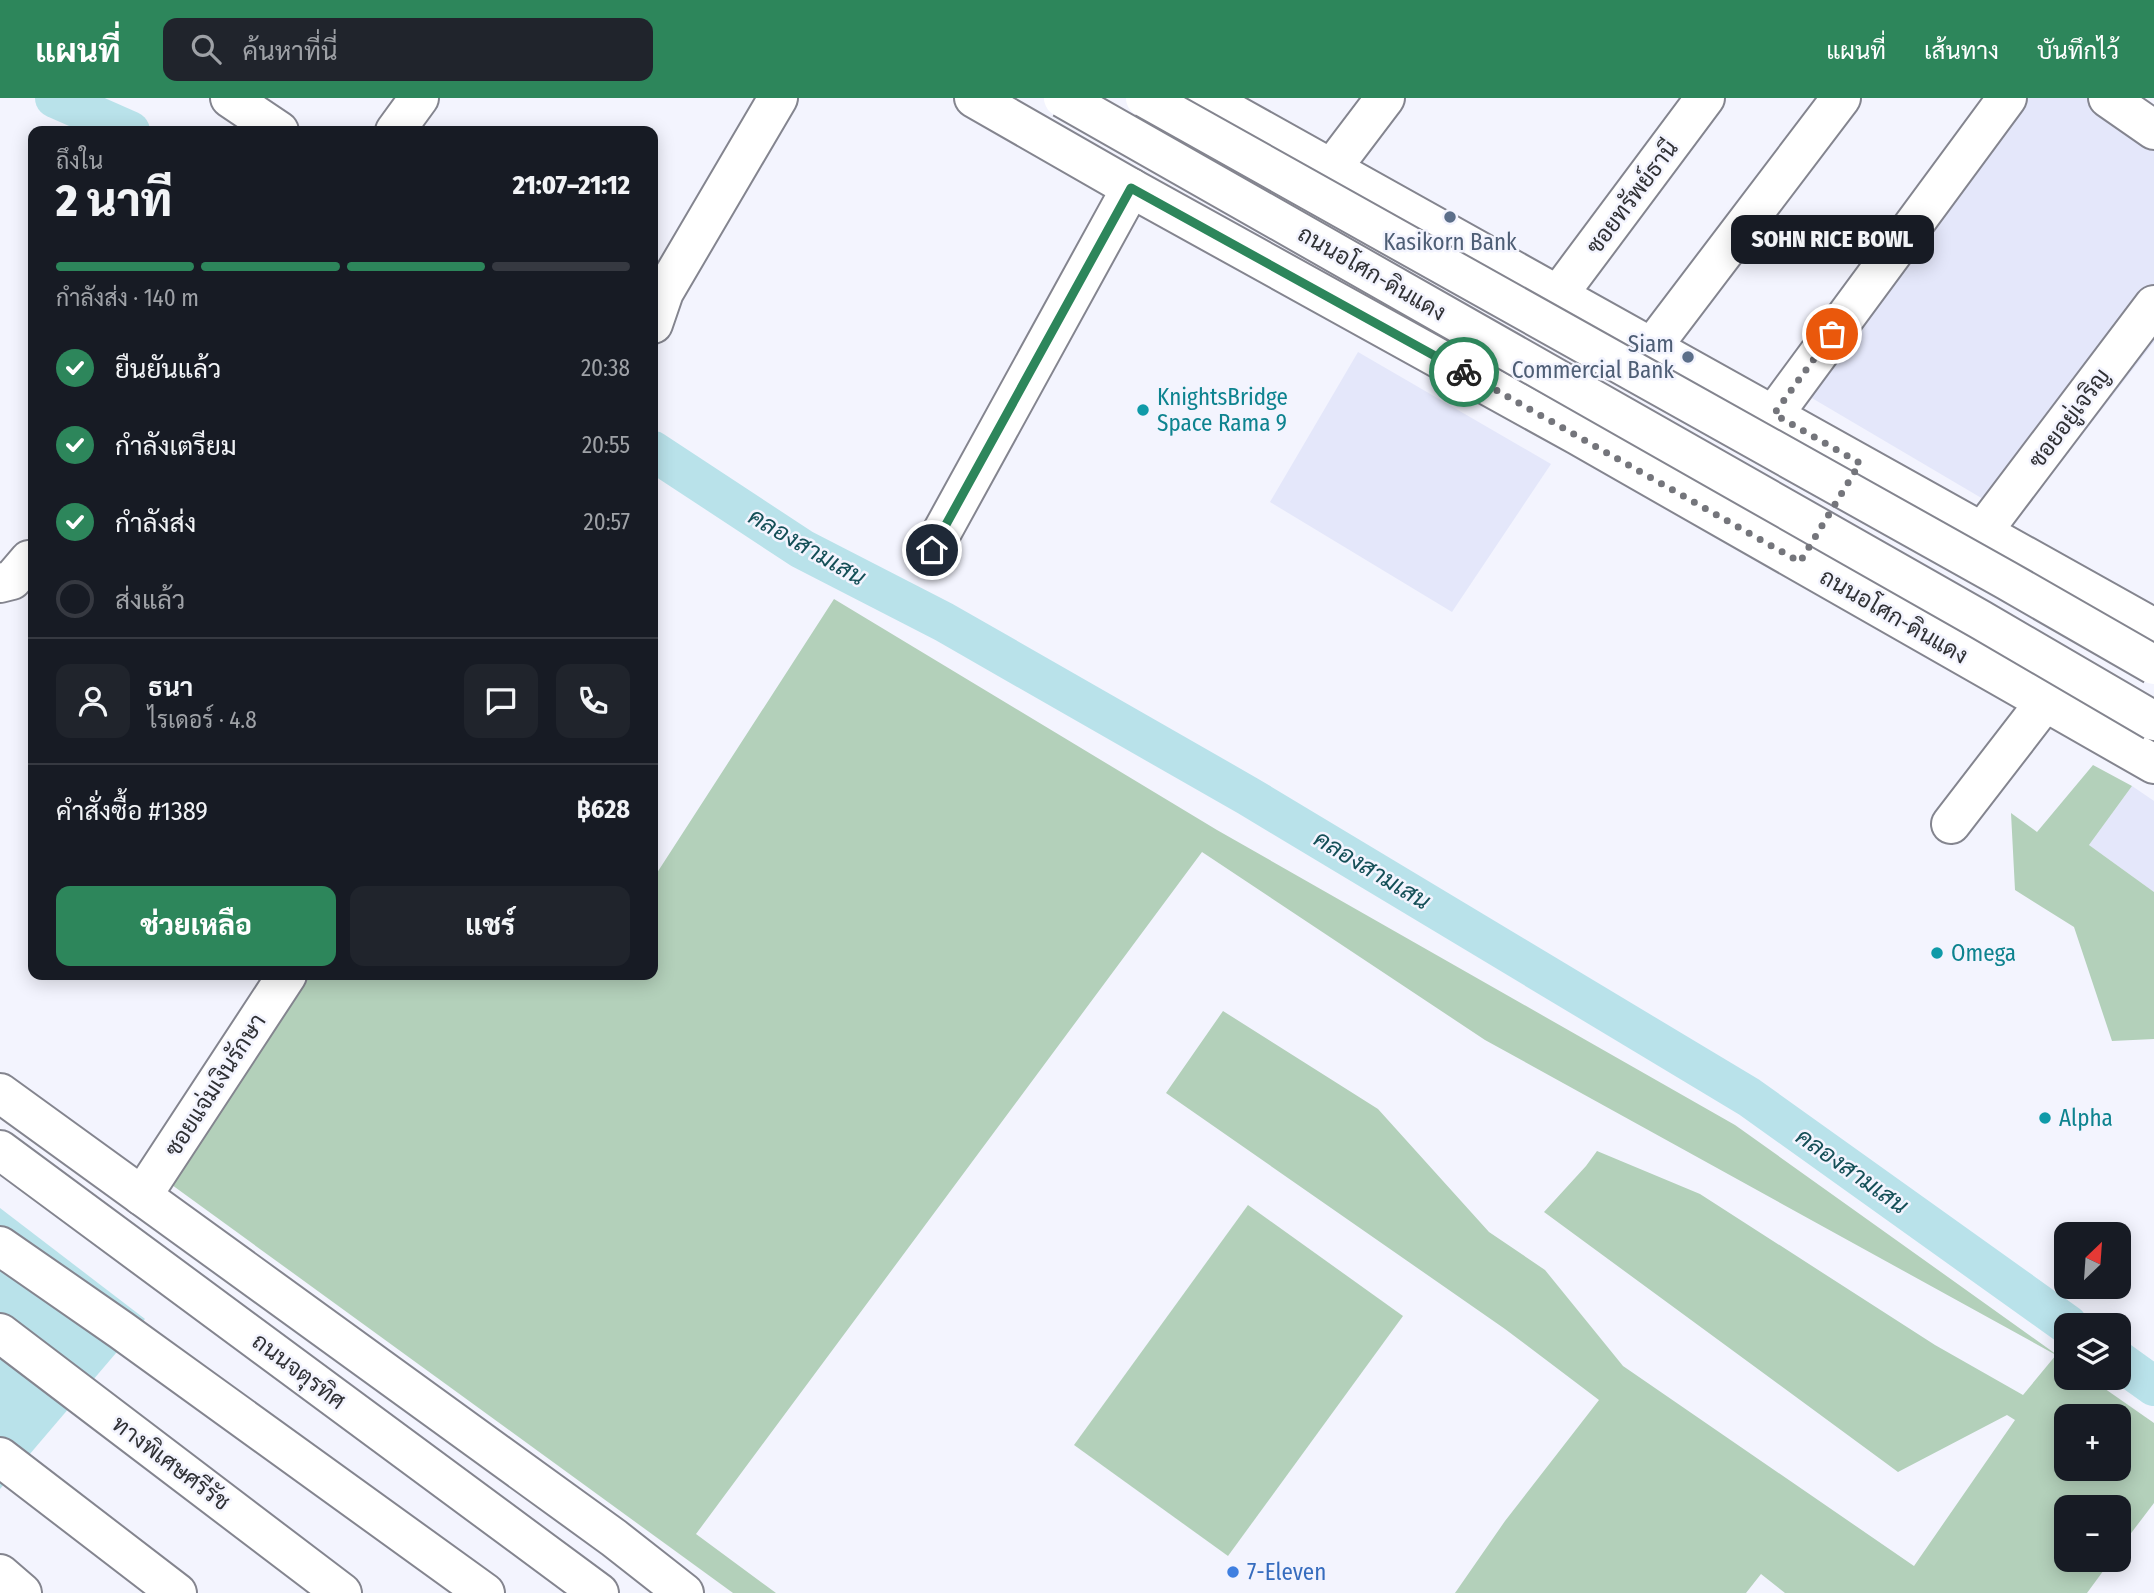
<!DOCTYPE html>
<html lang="th">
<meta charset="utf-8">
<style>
body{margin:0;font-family:"Fira Sans Condensed",Sarabun,sans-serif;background:#20242c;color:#f1f3f6;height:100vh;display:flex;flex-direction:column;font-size:26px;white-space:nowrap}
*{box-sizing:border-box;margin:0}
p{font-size:23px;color:#9ea1a6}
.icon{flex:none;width:38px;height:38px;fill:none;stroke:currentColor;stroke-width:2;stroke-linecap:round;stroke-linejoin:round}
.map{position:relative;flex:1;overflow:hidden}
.sheet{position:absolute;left:28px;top:28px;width:630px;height:854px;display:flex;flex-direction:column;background:#171b24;border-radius:14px;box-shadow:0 4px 18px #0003}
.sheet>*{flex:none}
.needle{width:46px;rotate:25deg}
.tools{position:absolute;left:2054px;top:1124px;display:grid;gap:14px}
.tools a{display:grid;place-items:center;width:77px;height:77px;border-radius:14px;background:#171b24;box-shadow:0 4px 18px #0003;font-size:35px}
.pin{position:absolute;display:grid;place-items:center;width:60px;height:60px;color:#fff;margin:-30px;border:4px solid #fff;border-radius:50%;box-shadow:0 2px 7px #0007}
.courier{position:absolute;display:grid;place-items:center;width:70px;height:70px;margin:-35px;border:5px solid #2d865b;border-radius:50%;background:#fff;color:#222;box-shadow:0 2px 9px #0007}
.bubble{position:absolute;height:49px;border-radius:14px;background:#171b24;box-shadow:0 4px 18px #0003;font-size:23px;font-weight:800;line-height:49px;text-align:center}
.overview em{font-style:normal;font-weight:800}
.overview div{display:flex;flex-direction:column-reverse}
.overview{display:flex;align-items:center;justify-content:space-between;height:119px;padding:0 28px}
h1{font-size:46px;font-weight:800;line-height:52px}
.bar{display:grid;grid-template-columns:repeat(4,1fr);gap:10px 7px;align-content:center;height:84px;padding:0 28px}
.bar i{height:9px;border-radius:5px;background:#363941}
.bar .selected{background:#2d865b}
.bar p{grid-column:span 4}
.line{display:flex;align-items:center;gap:18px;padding:0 28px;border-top:2px solid #363941}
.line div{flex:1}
.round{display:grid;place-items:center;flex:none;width:74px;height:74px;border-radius:14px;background:#20242c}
ol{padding:0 28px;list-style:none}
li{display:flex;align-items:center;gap:21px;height:77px}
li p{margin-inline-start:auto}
li .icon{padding:7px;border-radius:50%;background:#2d865b;color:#fff;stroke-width:4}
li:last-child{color:#9ea1a6}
li i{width:38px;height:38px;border:4px solid #363941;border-radius:50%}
.button{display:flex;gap:14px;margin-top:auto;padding:14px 28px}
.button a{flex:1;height:80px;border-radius:14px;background:#2d865b;color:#fff;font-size:28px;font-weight:800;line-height:80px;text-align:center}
.button a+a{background:#20242c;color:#f1f3f6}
header{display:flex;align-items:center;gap:42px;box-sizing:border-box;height:98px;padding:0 35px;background:#2d865b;color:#fff}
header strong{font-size:33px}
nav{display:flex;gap:38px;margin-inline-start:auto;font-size:24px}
.search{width:490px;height:63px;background:#20242c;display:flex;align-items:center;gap:18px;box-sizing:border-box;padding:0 24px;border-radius:14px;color:#9ea1a6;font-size:26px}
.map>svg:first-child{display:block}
.built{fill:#e4e7fa}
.green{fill:#b3d0ba;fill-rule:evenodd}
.water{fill:#b9e2ea}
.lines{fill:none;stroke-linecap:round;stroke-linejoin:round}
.canal{stroke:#b9e2ea;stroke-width:40}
.minor-casing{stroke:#84858f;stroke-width:42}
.major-casing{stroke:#84858f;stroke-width:42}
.highway-casing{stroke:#84858f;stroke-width:42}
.minor{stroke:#fff;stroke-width:38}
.major{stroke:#fff;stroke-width:38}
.highway{stroke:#fff;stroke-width:38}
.major-bridge-casing{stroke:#84858f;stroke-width:42;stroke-linecap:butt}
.major-bridge{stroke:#fff;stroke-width:38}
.done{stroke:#74757b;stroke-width:7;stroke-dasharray:0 12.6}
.route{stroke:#2d865b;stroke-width:9}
.service-dot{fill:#5c6f8a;stroke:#f3f4fe;stroke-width:2.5}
.culture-dot{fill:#0f9aa8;stroke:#f3f4fe;stroke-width:2.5}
.shop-dot{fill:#3f7fe0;stroke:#f3f4fe;stroke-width:2.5}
.labels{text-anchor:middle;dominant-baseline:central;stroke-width:5;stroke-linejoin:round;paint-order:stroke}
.street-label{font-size:23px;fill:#303135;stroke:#f3f4fe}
.service-label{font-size:23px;fill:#4e5e75;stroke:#f3f4fe}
.culture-label{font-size:23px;fill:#0d838f;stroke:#f3f4fe;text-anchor:start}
.shop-label{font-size:23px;fill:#366cbe;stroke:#f3f4fe;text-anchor:start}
.water-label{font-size:24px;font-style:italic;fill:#144f57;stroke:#f3f4fe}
</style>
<header>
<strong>แผนที่</strong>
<div class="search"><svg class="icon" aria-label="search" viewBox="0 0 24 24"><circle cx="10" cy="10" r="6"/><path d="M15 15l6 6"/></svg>ค้นหาที่นี่</div>
<nav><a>แผนที่</a><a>เส้นทาง</a><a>บันทึกไว้</a></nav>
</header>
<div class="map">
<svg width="2154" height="1495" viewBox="0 0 2154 1495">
<rect width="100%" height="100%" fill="#f3f4fe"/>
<g class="built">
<polygon points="1986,0 2132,0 2154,14 2154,244 2017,421 1783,283"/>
<polygon points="1358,254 1551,366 1452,514 1270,404"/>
<polygon points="2132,688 2154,703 2154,794 2089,747"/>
</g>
<g class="green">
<path d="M 834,501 L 1217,732 L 1735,1027 L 2067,1264 L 2067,1279 L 2088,1279 L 2154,1325 L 2154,1405 L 2119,1451 L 2119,1409 L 2067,1409 L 2067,1461 L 2112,1461 L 2087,1495 L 1785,1495 L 1761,1476 L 1746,1495 L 1455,1495 L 1505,1423 L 1599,1302 L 1505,1231 L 1166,995 L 1223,913 L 1378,1011 L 1489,1134 L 1545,1172 L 1623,1268 L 1914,1468 L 2015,1322 L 2007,1317 L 1898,1374 L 1544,1114 L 1586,1068 L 1597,1053 L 1700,1096 L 1935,1247 L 2023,1297 L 2056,1257 L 1485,942 L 1202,754 L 696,1436 L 776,1495 L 733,1495 L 172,1087 L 302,877 L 653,877 L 653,781 ZM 2067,1318 L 2119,1318 L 2119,1370 L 2067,1370 Z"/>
<polygon points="2093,667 2132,688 2089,747 2154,794 2154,941 2112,943 2074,829 2015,792 2011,715 2037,734"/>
<polygon points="1248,1107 1403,1218 1228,1458 1074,1347"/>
</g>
<polygon class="water" points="0,1110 145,1221 0,1391"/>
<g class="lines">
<g class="canal">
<polyline points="55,0 130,33"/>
<polyline points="653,353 802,451 944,524 1248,698 1749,999 2068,1227"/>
<polyline points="2119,1263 2154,1288"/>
</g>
<g class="minor-casing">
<g id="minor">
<polyline points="230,0 279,33"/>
<polyline points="2108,0 2154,32"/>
<polyline points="395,33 419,0"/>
<polyline points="1332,70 1385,0"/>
<polyline points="1558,197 1705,0"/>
<polyline points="653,226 664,194 778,0"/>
<polyline points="1652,249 1841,0"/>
<polyline points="1774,316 2007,0"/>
<polyline points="1983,433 2154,207"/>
<polyline points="932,452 1131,90"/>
<polyline points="0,485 12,482 29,462"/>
<polyline points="1951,726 2045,604"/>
<polyline points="142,1098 287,877"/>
</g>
</g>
<g class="major-casing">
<g id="major">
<polyline points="974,0 1131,90 1577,337 2154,666"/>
<polyline points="1205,0 2154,530"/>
<polyline points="0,995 614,1440 684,1495"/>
<polyline points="0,1052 599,1495"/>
</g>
</g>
<g class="highway-casing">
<g id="highway">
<polyline points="0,1148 121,1232 485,1495"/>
<polyline points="0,1235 342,1495"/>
<polyline points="0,1359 177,1495"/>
<polyline points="0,1476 22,1495"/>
</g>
</g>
<use href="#minor" class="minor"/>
<use href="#major" class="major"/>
<use href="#highway" class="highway"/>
<g class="major-bridge-casing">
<g id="major-bridge">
<polyline points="1063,0 1981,522 2154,623"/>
<polyline points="1145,0 2006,482 2154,567"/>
</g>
</g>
<use href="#major-bridge" class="major-bridge"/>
</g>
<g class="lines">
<polyline class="done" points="1464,274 1800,464 1860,365 1774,316 1832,236"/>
<polyline class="route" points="932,452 1131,90 1464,274"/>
</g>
<g class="service-dot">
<circle cx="1450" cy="119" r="7"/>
<circle cx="1688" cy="259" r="7"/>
</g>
<g class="culture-dot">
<circle cx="1143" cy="312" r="7"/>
<circle cx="1937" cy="855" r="7"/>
<circle cx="2045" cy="1020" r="7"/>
</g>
<circle class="shop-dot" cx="1233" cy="1474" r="7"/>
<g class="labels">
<g class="street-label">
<text transform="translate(1632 99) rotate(-53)">ซอยทรัพย์ธานี</text>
<text transform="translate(1372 175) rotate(30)">ถนนอโศก-ดินแดง</text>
<text transform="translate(2069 320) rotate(-53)">ซอยอยู่เจริญ</text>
<text transform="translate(1894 518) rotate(30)">ถนนอโศก-ดินแดง</text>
<text transform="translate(215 987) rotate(-57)">ซอยแจ่มเงินรักษา</text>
<text transform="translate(299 1273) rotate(37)">ถนนจตุรทิศ</text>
<text transform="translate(171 1365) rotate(37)">ทางพิเศษศรีรัช</text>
</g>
<g class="service-label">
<text x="1450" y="144">Kasikorn Bank</text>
<text x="1674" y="246" text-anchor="end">Siam<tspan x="1674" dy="26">Commercial Bank</tspan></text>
</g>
<g class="culture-label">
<text x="1157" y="299">KnightsBridge<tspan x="1157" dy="26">Space Rama 9</tspan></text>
<text x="1951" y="855">Omega</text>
<text x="2059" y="1020">Alpha</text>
</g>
<g class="shop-label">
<text x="1247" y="1474">7-Eleven</text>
</g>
<g class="water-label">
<text transform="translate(807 449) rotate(30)">คลองสามเสน</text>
<text transform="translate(1372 772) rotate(31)">คลองสามเสน</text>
<text transform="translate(1852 1073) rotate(35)">คลองสามเสน</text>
</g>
</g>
</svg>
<div class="tools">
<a><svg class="needle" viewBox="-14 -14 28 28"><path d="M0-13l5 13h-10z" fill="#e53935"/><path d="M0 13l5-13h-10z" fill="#9ea1a6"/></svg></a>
<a><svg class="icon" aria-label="layers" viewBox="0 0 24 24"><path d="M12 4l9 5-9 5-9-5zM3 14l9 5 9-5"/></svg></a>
<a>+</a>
<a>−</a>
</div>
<div class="pin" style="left:1832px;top:236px;background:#ea580c"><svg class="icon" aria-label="bag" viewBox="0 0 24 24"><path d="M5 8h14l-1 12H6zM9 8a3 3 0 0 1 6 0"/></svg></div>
<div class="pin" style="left:932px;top:452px;background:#1f2937"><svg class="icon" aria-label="home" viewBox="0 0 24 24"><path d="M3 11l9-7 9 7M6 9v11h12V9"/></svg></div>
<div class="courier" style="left:1464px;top:274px"><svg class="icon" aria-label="bike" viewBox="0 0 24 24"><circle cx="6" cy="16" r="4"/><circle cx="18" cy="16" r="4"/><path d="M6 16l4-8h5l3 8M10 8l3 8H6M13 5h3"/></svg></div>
<div class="bubble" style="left:1731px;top:117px;width:203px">SOHN RICE BOWL</div>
<section class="sheet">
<div class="overview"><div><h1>2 นาที</h1><p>ถึงใน</p></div><em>21:07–21:12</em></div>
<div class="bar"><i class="selected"></i><i class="selected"></i><i class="selected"></i><i></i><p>กำลังส่ง · 140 m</p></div>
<ol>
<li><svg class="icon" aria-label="check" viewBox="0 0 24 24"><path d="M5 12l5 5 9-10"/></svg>ยืนยันแล้ว<p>20:38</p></li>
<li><svg class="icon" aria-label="check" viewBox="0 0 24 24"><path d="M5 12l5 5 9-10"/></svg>กำลังเตรียม<p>20:55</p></li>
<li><svg class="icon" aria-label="check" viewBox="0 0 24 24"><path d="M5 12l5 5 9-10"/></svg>กำลังส่ง<p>20:57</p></li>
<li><i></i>ส่งแล้ว</li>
</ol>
<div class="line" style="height:126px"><a class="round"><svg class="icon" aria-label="person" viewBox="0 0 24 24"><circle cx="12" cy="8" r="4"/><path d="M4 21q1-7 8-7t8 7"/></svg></a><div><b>ธนา</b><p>ไรเดอร์ · 4.8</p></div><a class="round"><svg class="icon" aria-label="chat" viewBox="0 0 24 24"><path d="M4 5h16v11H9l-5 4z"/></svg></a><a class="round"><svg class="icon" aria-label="phone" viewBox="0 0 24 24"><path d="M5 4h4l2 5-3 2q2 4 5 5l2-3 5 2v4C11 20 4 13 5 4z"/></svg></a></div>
<div class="line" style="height:91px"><div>คำสั่งซื้อ #1389</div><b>฿628</b></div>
<div class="button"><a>ช่วยเหลือ</a><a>แชร์</a></div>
</section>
</div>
